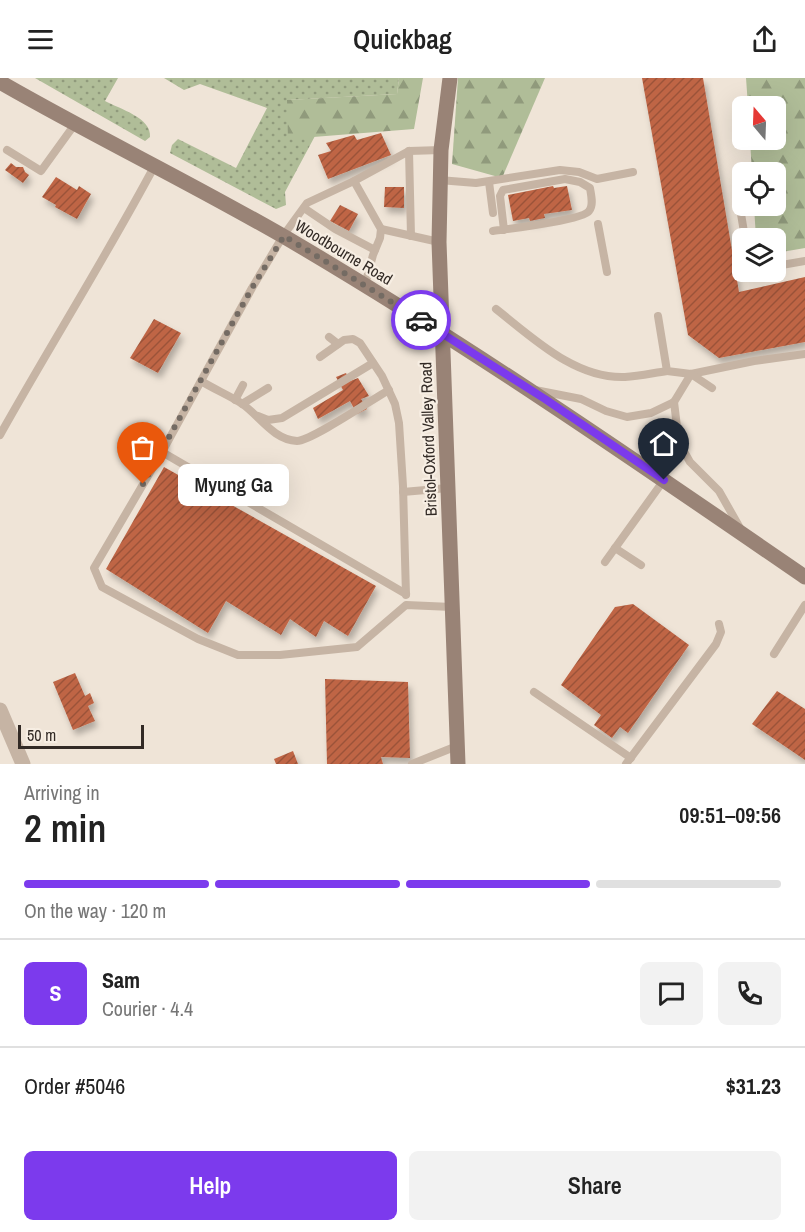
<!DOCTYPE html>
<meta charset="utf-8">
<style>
body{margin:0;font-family:"Archivo Narrow",sans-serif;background:#f2f2f2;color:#222;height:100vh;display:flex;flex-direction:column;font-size:22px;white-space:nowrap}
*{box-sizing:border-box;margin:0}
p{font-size:20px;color:#767676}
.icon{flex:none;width:33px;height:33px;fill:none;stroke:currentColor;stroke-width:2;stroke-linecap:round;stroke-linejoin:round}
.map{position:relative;height:686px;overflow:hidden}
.panel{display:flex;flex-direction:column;background:#fff;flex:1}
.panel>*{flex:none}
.needle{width:39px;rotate:341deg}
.buttons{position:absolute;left:732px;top:18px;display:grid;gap:12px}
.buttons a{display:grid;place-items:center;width:54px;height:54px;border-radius:9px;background:#fff;box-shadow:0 6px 24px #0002;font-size:30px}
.scale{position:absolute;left:18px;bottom:15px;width:126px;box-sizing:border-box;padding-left:6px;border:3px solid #322a25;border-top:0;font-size:16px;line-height:21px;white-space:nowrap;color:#322a25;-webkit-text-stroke:4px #f7eee3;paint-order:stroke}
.pin{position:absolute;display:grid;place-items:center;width:51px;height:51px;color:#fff;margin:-62px -26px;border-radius:50% 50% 50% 0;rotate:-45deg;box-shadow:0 0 6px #0007}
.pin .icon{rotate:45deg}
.courier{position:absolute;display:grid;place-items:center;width:60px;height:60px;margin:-30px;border:4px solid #7c3aed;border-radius:50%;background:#fff;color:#222;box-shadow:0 2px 8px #0007}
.bubble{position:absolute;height:42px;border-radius:9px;background:#fff;box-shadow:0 6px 24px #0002;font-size:20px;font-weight:600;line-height:42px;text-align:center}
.overview em{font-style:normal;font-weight:600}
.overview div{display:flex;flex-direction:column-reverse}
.overview{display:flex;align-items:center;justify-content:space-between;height:102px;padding:0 24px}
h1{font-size:39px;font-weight:600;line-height:45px}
.bar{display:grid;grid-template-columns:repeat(4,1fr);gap:9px 6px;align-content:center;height:72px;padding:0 24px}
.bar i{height:8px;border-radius:4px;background:#e0e0e0}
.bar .on{background:#7c3aed}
.bar p{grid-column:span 4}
.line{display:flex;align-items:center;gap:15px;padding:0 24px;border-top:2px solid #e0e0e0}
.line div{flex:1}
.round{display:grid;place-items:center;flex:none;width:63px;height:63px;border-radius:9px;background:#f2f2f2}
.button{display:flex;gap:12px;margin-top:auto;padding:12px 24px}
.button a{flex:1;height:69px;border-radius:9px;background:#7c3aed;color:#fff;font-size:24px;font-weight:600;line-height:69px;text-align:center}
.button a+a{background:#f2f2f2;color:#222}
header{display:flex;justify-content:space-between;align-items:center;height:78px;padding:0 24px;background:#fff;font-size:27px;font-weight:600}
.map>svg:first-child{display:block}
.grass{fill:url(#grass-dots)}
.forest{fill:url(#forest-firs)}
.building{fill:url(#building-hatch);filter:url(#shadow)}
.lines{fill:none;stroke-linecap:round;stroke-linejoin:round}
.lane{stroke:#c6b4a4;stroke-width:8}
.street{stroke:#c6b4a4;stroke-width:15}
.secondary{stroke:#998376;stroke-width:15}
.done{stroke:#746b63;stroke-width:6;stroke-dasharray:0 10.8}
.route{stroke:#7c3aed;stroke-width:8}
.labels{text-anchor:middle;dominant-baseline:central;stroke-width:4.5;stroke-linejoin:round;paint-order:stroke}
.street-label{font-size:16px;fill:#322a25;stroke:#f7eee3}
</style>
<header><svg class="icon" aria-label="menu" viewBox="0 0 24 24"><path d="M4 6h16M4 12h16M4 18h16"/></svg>Quickbag<svg class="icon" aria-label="share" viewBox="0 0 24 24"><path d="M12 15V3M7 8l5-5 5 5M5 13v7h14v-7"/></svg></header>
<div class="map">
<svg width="805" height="686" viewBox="0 0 805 686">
<defs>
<pattern id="grass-dots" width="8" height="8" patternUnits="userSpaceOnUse" patternTransform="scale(1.5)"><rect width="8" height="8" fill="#b0bd98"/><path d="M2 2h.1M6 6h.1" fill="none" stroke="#909a7c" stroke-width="1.8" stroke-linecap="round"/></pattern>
<pattern id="forest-firs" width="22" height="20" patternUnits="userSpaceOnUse" patternTransform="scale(1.5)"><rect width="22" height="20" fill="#b0bd98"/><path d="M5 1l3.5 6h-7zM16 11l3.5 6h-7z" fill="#909a7c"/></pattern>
<pattern id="building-hatch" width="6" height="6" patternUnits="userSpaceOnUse" patternTransform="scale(1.5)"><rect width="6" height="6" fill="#bf6545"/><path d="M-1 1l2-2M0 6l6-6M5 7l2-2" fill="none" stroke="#9c5339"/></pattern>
<filter id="shadow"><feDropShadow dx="3" dy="5.5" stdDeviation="3" flood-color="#0004"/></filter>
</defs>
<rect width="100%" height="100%" fill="#efe4d7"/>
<g class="grass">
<path d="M 35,0 L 118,0 L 105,23 C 120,31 152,40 150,59 L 145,63 Z"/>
<polygon points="164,0 399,0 397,16 288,22 288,60 315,58 285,114 286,127 276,131 170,75 172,67 178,61 236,90 267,30 200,6 184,12"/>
</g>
<g class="forest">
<polygon points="399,0 423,0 414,51 288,61 287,22 397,16"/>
<polygon points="458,0 545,0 502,100 452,86"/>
<polygon points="746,0 805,0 805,170 776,175 776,160 756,160 754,128 776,128 776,94 752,94 750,62 776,62 776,28 748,28"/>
</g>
<g class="building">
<polygon points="642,0 703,0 739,214 805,199 805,264 719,280 688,257"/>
<polygon points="381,55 391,77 328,101 318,77 331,73 326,65 354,57 357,62"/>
<polygon points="11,85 16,89 23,89 25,94 29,97 23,105 5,92"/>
<polygon points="56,99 77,112 79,108 91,116 77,141 55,129 56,127 42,119"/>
<polygon points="553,108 554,110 567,108 572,132 544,136 545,140 530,143 529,140 513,143 508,117"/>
<polygon points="385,109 404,109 404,130 384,129"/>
<polygon points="340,127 358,136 349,153 330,143"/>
<polygon points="154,241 181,255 158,295 130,280"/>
<polygon points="346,295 350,303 358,300 369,318 361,321 367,331 357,336 350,323 318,341 313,330 343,312 336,299"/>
<polygon points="164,389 376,508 348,558 324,543 316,559 290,541 281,557 226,523 208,555 106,491"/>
<polygon points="633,526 689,567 628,655 620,649 612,660 594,647 601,637 561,607 615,529"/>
<polygon points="75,595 85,618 90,615 94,625 88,628 95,643 73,652 53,604"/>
<polygon points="325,601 408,604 410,680 381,679 383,686 327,686"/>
<polygon points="777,613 805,631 805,682 752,646"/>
<polygon points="293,673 298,686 276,686 274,681"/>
</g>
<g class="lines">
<g class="lane">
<polyline points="7,72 41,93 75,46"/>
<polyline points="409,73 441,72"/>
<polyline points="439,102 476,105 560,92 579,94 597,101 633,94"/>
<polyline points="354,103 409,73 411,158"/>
<polyline points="489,104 493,135"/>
<polyline points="304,130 335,151 375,172"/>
<polyline points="740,130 745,160"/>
<polyline points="598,146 607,194"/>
<polyline points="381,151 439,164"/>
<path d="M 493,153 C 507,151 583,142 589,133 C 594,127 591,117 590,110 L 580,104 L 565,101 L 503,112 L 500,118 L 504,152"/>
<polyline points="776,188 805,183"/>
<path d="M 496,231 C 533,260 575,301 625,299 C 639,298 653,295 667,293"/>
<polyline points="658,238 667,293 691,296 754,283 805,276"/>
<polyline points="329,259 338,266"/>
<polyline points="320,279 344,262 353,261 360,265 382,298 395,326 399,345 403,408 406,517"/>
<path d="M 201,303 C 214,311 228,317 241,325 C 259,337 273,362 297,363 C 311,363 373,321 389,312"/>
<polyline points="535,312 581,321 606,333 627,339 651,335 674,324 691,296 712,310"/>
<polyline points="235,322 243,307"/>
<polyline points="674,324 678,357 682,370 690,384 719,413 740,450"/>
<polyline points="242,326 268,310"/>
<polyline points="258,338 268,342 282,340 373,285"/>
<path d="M 0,357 C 51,266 106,179 155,87"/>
<polyline points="162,374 252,210 283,158 307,125 354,103 381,151 380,160 373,177 365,207"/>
<polyline points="403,414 448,410"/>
<polyline points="615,470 641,487"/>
<polyline points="605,484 664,402"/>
<polyline points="406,516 162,374 94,490 102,509 198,561 238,577 280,577 357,569 406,527 452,529"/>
<polyline points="774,576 805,527"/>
<polyline points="534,614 631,680"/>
<polyline points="412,686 457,668"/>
<polyline points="626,686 716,566 721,554 719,546"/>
</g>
<polyline class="street" points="0,632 23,686"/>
<g class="secondary">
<polyline points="450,0 441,72 439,164 458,686"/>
<path d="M 0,4 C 99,61 202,110 300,168 C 474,271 639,385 805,499"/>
</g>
</g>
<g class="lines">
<polyline class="done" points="143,406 252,210 284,158 421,242"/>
<polyline class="route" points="421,242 545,321 664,402"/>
</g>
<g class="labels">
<g class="street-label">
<text transform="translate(344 174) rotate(31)">Woodbourne Road</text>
<text transform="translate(428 361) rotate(-92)">Bristol-Oxford Valley Road</text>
</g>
</g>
</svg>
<div class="buttons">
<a><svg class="needle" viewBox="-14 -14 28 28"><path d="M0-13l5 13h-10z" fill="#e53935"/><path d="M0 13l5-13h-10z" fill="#767676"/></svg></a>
<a><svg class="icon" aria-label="locate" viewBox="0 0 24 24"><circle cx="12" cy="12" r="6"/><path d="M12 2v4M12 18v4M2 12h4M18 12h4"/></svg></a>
<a><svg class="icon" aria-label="layers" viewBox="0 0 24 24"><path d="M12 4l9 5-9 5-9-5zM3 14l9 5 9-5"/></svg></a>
</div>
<div class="scale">50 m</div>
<div class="pin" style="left:143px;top:406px;background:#ea580c"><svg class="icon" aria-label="bag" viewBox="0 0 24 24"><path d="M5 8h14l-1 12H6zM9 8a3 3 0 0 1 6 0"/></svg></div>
<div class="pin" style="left:664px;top:402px;background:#1f2937"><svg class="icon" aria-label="home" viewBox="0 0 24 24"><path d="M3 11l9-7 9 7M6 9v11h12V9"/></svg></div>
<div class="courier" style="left:421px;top:242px"><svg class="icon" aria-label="car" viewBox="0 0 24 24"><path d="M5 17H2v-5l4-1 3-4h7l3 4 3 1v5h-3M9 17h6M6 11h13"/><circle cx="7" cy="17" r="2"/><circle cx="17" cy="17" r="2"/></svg></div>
<div class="bubble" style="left:178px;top:386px;width:111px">Myung Ga</div>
</div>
<section class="panel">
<div class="overview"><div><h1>2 min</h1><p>Arriving in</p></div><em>09:51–09:56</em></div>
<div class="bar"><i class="on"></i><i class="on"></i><i class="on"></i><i></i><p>On the way · 120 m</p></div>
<div class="line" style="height:108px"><b class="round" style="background:#7c3aed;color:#fff">S</b><div><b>Sam</b><p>Courier · 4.4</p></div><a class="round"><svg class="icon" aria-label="chat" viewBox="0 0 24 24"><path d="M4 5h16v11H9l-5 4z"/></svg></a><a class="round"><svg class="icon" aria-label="phone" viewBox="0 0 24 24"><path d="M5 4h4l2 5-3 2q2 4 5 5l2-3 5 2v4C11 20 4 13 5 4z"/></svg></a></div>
<div class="line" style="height:78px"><div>Order #5046</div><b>$31.23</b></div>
<div class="button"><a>Help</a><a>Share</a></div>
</section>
